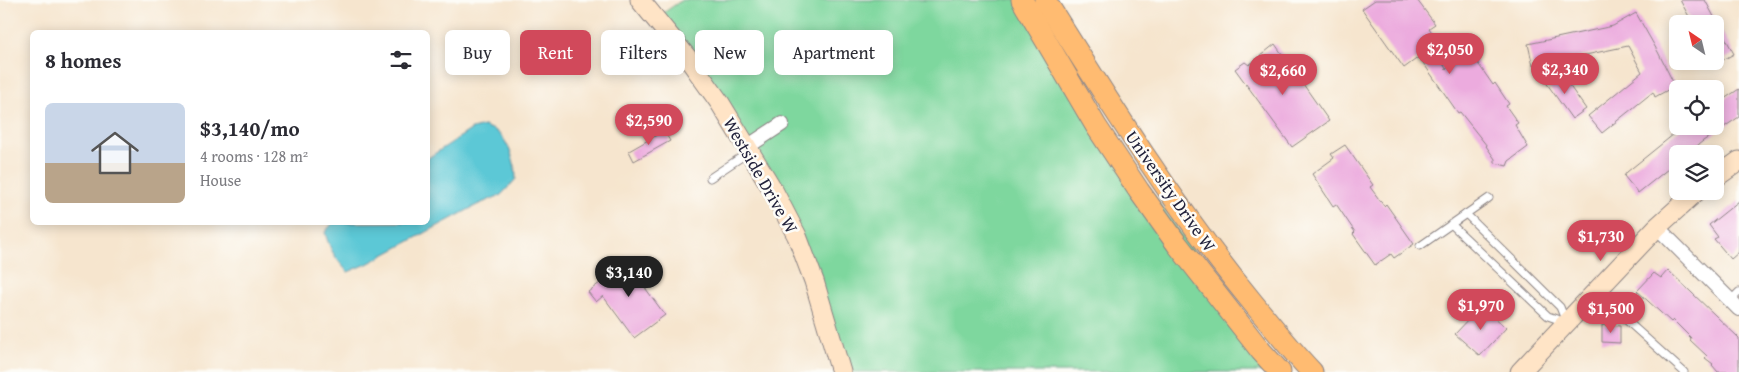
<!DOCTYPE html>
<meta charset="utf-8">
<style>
:root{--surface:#fff;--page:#f7f7f7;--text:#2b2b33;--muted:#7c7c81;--line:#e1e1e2;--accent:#d1495b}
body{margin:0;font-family:"Gentium Book Plus",serif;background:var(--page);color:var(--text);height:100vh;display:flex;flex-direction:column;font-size:19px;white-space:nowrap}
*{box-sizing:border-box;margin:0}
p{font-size:16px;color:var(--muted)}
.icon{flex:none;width:28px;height:28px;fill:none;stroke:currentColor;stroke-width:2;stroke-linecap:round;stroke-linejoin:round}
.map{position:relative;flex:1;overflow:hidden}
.sheet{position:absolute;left:30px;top:30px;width:400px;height:195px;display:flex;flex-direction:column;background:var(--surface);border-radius:8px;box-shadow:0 2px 12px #0003}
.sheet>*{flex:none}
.banner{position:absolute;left:445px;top:30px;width:475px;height:45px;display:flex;gap:10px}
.needle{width:32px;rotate:325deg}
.fabs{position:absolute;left:1669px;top:15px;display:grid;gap:10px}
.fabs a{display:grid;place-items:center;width:55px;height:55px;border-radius:8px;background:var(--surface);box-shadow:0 2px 12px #0003;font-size:25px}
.price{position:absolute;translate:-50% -42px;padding:0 11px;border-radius:18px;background:var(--accent);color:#fff;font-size:16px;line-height:32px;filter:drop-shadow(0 1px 2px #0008)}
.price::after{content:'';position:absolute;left:50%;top:30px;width:15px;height:11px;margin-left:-8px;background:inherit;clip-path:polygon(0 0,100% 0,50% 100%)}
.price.selected{background:#222;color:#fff}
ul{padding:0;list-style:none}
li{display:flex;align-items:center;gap:15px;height:125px;padding:0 15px}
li+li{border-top:1px solid var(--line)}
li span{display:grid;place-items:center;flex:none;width:140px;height:100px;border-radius:8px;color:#555}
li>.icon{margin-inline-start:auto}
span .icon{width:60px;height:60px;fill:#fffc;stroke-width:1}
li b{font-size:21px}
h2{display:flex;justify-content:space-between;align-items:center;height:60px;padding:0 15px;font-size:21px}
.tag{padding:0 18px;border-radius:8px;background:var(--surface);box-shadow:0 2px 12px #0003;font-size:18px;line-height:45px}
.tag.selected{background:var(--accent);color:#fff}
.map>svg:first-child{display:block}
.green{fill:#7ed79e;stroke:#507c6c}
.water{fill:#5cc8d6;stroke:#3f7588}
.building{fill:#ecabde}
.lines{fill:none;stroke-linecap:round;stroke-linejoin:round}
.lane-casing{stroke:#8c8484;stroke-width:9}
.street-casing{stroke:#8c8484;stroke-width:16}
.secondary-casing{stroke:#8c8484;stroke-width:21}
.primary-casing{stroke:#8c8484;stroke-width:23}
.lane{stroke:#fff;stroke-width:7}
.street{stroke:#fff;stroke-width:14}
.secondary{stroke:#ffe4c6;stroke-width:19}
.primary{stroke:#ffbb71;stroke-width:21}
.labels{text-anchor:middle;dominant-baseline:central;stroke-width:5;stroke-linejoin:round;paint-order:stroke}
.street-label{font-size:18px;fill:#22223b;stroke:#fdfcf7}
</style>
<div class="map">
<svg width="1739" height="372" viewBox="0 0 1739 372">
<rect width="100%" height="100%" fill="#fdfcf7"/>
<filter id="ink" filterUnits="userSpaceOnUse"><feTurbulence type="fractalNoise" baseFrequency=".02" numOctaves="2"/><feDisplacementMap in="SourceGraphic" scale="10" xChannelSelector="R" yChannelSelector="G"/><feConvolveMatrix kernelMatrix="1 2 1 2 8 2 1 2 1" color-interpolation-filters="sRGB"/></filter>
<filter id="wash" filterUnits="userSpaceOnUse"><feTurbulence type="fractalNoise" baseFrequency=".0096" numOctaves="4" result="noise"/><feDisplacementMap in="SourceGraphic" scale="20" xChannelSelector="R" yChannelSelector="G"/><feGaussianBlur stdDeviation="1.12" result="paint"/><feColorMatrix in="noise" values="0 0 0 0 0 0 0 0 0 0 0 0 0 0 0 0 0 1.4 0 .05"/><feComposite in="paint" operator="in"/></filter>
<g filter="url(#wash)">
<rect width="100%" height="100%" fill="#f6e5ce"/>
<path class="green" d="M682 0H1022L1059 63 1280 372H841L797 236 656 18Z"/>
<path class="water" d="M484 126C488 128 493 129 496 131 509 141 516 163 516 179L501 195 477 205 367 264 348 272C336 260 329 248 325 232L333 223 428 222V158L472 129Z"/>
<g id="blocks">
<g class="building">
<path d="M1375 0H1417L1435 24 1429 28 1439 43 1434 46 1446 69 1470 52 1493 85 1495 83 1509 104 1506 106 1518 123 1515 125 1528 147 1509 161 1507 166 1495 163V159L1486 146H1487L1460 112 1458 113 1419 57 1404 68 1362 9Z"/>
<path d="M1680 0H1705L1734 54 1715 64V24H1693Z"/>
<path d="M1636 13 1658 52 1675 86 1655 97 1653 92 1602 133 1588 116 1642 72 1628 46 1533 66 1528 44 1613 26Z"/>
<path d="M1275 44 1329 121 1292 147 1235 69 1245 62 1249 65Z"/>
<path d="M1559 71 1586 109 1572 119 1545 81Z"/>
<path d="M1739 89V117L1703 141 1687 154H1678V161L1638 193 1624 176 1627 172 1684 126H1715V105Z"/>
<path d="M664 131 670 141 634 161 629 151Z"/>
<path d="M1345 145 1373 185 1370 187 1384 206 1386 204 1414 244 1394 258 1391 254 1375 265 1353 234 1355 232 1336 204 1333 206 1312 174 1334 158 1331 154Z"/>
<path d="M1739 201V252L1731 259 1714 239 1718 237 1709 225Z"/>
<path d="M635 256 644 268 635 274 665 315 634 338 603 296 596 302 588 292Z"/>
<path d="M1668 270 1739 338V372H1718L1712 365 1713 364 1705 358 1707 356 1690 340 1691 338 1673 320 1671 322 1637 291 1654 273 1661 278Z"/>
<path d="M1484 307 1506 328 1480 356 1455 334 1472 316 1474 317Z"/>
<path d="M1602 325 1620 326V343L1602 342Z"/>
</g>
</g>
</g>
<g filter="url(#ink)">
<use href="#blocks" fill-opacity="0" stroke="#8c8484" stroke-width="1"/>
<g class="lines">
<defs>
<g id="lane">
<path d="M710 178 749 152"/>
<path d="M1466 214 1560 307 1566 322"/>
<path d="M1451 224 1548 316 1565 322"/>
<path d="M1420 246 1489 198"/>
<path d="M1596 293 1684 372"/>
<path d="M1730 301 1739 292"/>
</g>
<g id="street">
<path d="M747 147 782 124"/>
<path d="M1657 227 1739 309"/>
</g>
<g id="secondary">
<path d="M640 0 690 61 720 103 773 190 797 236 814 281 841 372"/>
<path d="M1715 178 1739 161"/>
<path d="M1520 372 1657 227 1697 191"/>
</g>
<g id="primary">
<path d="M1022 0 1096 126 1139 191 1177 244 1261 351 1280 372"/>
<path d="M1045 0C1110 104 1175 208 1253 303 1272 326 1291 350 1312 372"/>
</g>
</defs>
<use href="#lane" class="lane-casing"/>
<use href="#street" class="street-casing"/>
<use href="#secondary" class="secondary-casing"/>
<use href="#primary" class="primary-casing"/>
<use href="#lane" class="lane"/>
<use href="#street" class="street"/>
<use href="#secondary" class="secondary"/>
<use href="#primary" class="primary"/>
</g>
</g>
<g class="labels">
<g class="street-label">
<text transform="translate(761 175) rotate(60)">Westside Drive W</text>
<text transform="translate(1171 191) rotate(55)">University Drive W</text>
</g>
</g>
</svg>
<div class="fabs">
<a><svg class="needle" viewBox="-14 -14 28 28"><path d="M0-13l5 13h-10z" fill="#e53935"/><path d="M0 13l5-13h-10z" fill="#7c7c81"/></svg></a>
<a><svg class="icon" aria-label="locate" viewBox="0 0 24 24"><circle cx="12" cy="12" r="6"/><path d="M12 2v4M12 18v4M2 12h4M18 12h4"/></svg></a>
<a><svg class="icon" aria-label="layers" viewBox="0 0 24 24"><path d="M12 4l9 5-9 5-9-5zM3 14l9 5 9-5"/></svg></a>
</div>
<b class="price" style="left:1450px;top:75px">$2,050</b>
<b class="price" style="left:1565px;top:95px">$2,340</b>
<b class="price" style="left:1283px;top:96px">$2,660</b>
<b class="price" style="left:649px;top:146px">$2,590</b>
<b class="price" style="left:1601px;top:262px">$1,730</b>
<b class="price selected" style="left:629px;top:298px">$3,140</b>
<b class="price" style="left:1481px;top:331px">$1,970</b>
<b class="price" style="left:1611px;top:334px">$1,500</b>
<div class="banner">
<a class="tag">Buy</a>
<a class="tag selected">Rent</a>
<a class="tag">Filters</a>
<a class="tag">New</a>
<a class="tag">Apartment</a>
</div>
<section class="sheet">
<h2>8 homes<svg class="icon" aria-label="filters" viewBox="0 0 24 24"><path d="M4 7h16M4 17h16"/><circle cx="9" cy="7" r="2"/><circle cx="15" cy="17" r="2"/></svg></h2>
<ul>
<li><span style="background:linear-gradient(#c9d6e8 60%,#b9a48a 0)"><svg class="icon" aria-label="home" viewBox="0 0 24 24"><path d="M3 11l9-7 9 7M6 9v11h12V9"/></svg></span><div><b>$3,140/mo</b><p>4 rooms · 128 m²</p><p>House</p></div></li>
</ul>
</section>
</div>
